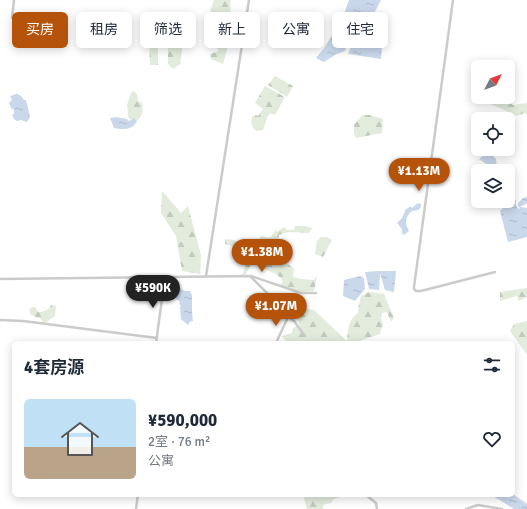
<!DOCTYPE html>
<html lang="zh">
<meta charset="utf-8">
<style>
:root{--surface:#fff;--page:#f6f6f7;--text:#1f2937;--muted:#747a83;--accent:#b45309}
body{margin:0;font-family:Signika,"Noto Sans SC",sans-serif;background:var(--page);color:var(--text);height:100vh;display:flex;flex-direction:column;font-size:15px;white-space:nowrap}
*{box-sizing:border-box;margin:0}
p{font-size:13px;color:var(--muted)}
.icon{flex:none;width:22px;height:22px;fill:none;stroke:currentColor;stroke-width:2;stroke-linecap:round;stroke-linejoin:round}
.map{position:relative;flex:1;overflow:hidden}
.panel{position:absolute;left:12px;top:341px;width:503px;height:156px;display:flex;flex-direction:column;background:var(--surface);border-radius:6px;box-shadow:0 2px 10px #0003}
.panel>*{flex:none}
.banner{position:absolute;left:12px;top:12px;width:503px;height:36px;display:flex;gap:8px}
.needle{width:26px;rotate:48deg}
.fabs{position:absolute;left:471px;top:60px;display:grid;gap:8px}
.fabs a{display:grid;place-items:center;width:44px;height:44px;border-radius:6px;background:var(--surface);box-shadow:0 2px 10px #0003;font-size:20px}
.price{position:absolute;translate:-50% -34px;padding:0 9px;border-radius:14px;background:var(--accent);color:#fff;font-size:13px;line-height:26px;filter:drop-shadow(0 1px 2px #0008)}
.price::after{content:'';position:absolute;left:50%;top:24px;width:12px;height:9px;margin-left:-6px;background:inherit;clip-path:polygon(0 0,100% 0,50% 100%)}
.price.on{background:#222;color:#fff}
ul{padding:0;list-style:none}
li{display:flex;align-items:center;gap:12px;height:100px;padding:0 12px}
li span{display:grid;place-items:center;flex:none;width:112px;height:80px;border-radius:6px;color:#555}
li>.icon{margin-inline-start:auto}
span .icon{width:48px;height:48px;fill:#fffc;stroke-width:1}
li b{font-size:17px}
h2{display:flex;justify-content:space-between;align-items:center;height:48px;padding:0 12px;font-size:17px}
.chip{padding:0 14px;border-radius:6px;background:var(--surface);box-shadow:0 2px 10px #0003;font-size:14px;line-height:36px}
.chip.on{background:var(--accent);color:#fff}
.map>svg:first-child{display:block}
.forest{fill:url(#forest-firs)}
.water{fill:url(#water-ripples)}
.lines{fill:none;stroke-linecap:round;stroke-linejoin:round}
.minor{stroke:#cbcbcb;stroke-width:2.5}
</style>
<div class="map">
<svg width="527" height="509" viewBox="0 0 527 509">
<defs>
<pattern id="forest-firs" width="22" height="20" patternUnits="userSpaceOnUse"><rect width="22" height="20" fill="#e2ebdc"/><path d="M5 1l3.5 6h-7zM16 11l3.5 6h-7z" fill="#c2cabd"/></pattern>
<pattern id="water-ripples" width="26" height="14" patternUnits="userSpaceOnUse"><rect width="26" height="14" fill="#c9d8eb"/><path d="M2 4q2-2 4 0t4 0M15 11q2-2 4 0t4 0" fill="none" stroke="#adbaca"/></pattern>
</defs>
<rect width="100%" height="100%" fill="#fff"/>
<g class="forest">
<path d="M214 0H231L230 2 232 32 223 64 211 59 210 54 219 51 215 45 216 32 208 17Z"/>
<path d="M177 27 185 29 180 64 173 69 168 64V50L166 34H173L175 30Z"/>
<path d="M149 36H158V65H150Z"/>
<path d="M275 76 293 86 287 97 268 85Z"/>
<path d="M265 86 285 97 275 115 270 113 267 118 263 130 257 131 254 129 251 123 252 117 256 115 258 116 263 109 255 103Z"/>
<path d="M134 91C137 94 138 96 138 101L142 103C143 110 143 116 137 121L129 119 127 105 131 93Z"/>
<path d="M483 97 505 99 513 105 527 103V114L524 113 517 116 482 100Z"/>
<path d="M363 115H370L383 119 382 133 356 138 354 133V124Z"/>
<path d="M162 191 181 213 188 206 201 255 200 274 182 271 176 236 161 213Z"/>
<path d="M295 226H304L312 228 309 233 288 232 279 235 278 252 281 260 287 263 294 269 293 277 301 279 314 280 317 276 314 291 299 292 280 285 283 282C279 274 275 274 267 270 262 268 258 265 253 262L245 275H242L251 252 225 244V239L234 240 240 244 251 248 258 242 261 236 270 238 276 229 277 232 284 227 287 230H294Z"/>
<path d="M321 237H327L332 240 323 257 315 254 317 241Z"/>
<path d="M527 288V297L518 301 517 296 500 301V292Z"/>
<path d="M369 292 384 294 394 318 391 322 387 312 382 313 381 319 383 324 380 334 354 343 349 342 350 343H283L286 341 282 336 292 333 293 328 297 326 301 331 294 306 314 310 347 341C348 330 348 320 358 313L359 304 361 296Z"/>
<path d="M51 305 56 306 55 316 44 324 41 319 31 315 29 310 32 307H35L38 312C44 312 49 310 51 305Z"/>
<path d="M527 321V355L510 331 514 324Z"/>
<path d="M303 495H346L334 499 331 503 325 504 323 506V509H307Z"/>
</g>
<g class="water">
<path d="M349 0H381C377 8 373 15 369 23L344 14Z"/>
<path d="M342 20 349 21 353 28 345 51 335 55 324 62 316 58 324 48Z"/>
<path d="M356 34C369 34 373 38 382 46L381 59 348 54Z"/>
<path d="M17 94 22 97 24 100H26L30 117 27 122 21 120 17 121 14 119 12 115 14 114V110L11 108 9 103 12 100 10 96Z"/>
<path d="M116 117 127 119 128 121 131 120 134 118 137 121C133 130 122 130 114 128L110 118Z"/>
<path d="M489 151 496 159 497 167 508 169V171H488V165L479 159Z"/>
<path d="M527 197V203L520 207 527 208V237L508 242 500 211 503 208 507 207 505 201H508V200H516V205L518 209 520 208 518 206V203L523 198Z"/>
<path d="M418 203 421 204C422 209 417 211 412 211 405 217 404 223 409 231L404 235 402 233V229L397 223 402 218 406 209 410 207 412 208Z"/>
<path d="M379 271H396L394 292 385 290 380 273 379 290 369 289 365 272Z"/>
<path d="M360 276 364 278 365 289 355 301 343 296 344 280Z"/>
<path d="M175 286H179C182 291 185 291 190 291 193 296 192 299 192 304 192 310 192 316 193 321L190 322 188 325 181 319 180 307 181 306 179 304 180 302C176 299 172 295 175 289L173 287Z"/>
<path d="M513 494 527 504V509H514L498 499 495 498 496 495Z"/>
</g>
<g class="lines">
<g class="minor">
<path d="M453 0 414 287V289L416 291H421L495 272"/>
<path d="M12 18 14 0"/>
<path d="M206 276 249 0"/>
<path d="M251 277 270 296 280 311 294 321 305 336"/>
<path d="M0 279 251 276 301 293H316"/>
<path d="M0 320 23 321 157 338"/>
<path d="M156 343 165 277"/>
<path d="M276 343 288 317"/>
<path d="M366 495 376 503 377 509"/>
<path d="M136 509 138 495"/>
<path d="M466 509 478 505 502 509"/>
</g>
</g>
</svg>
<div class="fabs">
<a><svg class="needle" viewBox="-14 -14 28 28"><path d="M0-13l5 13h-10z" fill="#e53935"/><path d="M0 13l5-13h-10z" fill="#747a83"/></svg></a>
<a><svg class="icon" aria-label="locate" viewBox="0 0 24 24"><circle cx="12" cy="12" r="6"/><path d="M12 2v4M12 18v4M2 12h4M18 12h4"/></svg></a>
<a><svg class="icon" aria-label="layers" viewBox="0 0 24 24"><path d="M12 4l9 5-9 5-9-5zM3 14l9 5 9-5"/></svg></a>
</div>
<b class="price" style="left:419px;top:192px">¥1.13M</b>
<b class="price" style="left:262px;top:273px">¥1.38M</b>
<b class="price on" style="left:153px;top:309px">¥590K</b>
<b class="price" style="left:276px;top:327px">¥1.07M</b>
<div class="banner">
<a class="chip on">买房</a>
<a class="chip">租房</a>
<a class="chip">筛选</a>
<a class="chip">新上</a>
<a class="chip">公寓</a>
<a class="chip">住宅</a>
</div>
<section class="panel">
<h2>4套房源<svg class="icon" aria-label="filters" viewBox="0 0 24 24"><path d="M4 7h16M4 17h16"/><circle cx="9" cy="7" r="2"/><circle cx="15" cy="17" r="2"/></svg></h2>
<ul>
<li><span style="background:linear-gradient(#bfe0f5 60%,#b9a48a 0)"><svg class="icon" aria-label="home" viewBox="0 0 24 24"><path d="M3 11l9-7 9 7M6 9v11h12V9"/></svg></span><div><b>¥590,000</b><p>2室 · 76 m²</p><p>公寓</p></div><svg class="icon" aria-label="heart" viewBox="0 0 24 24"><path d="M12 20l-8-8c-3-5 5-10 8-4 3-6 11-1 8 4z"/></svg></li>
</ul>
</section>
</div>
